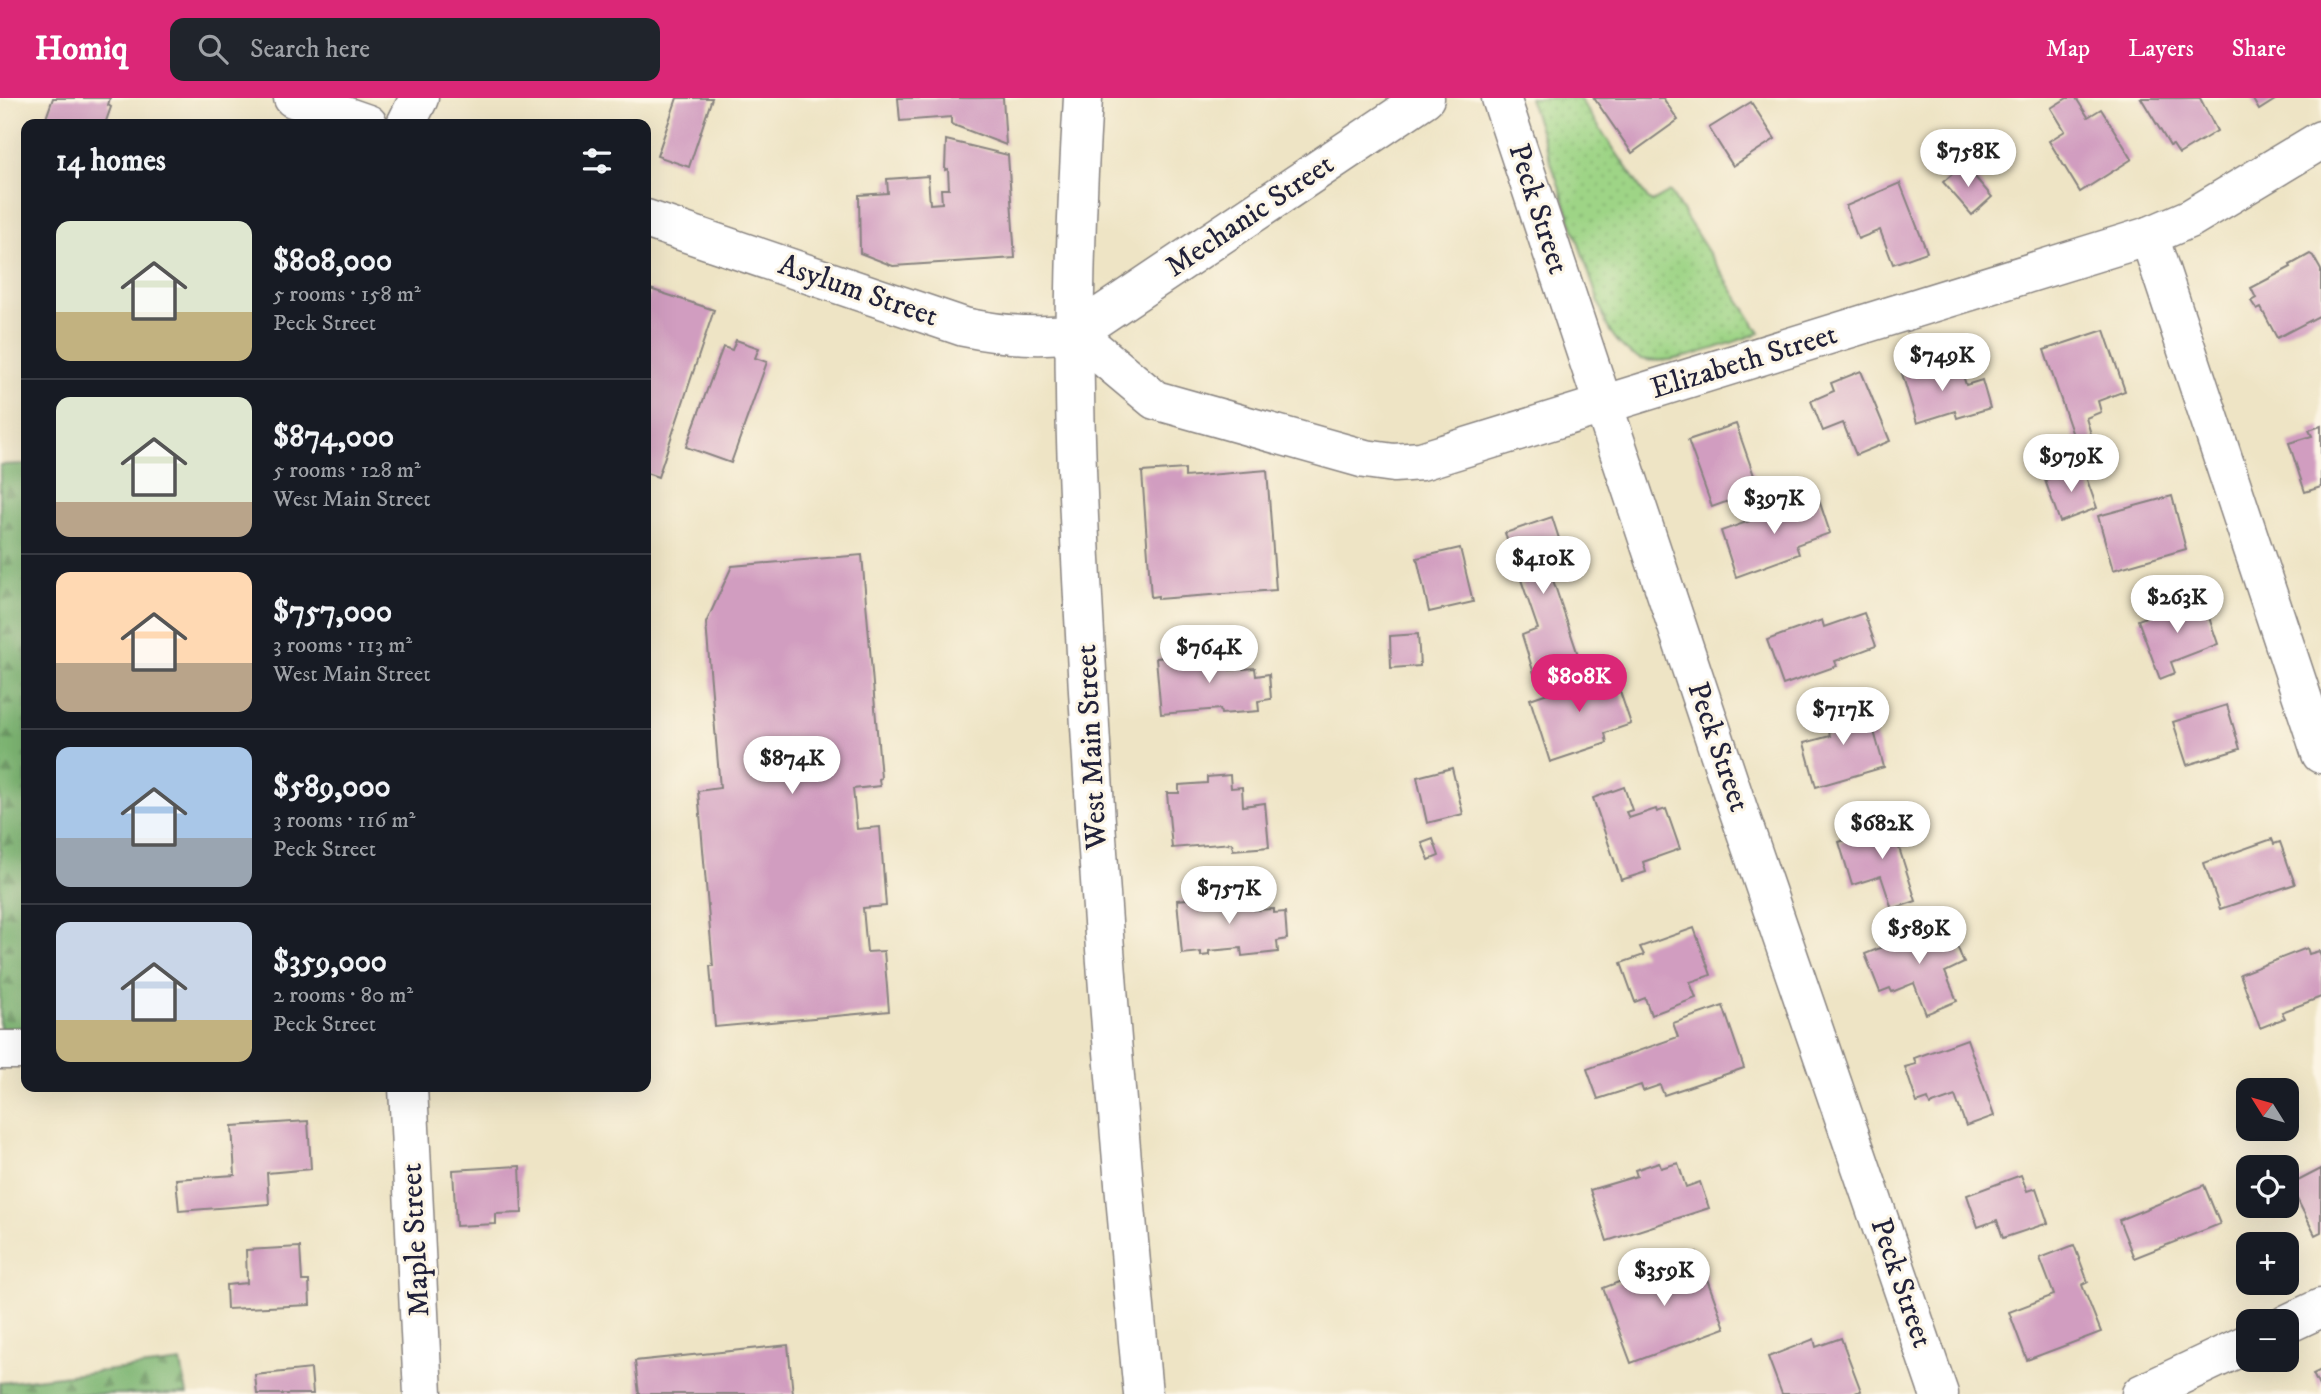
<!DOCTYPE html>
<meta charset="utf-8">
<style>
:root{--surface:#171b24;--page:#20242c;--text:#f1f3f6;--muted:#9ea1a6;--line:#363941;--accent:#db2777}
body{margin:0;font-family:"IM FELL DW Pica",serif;background:var(--page);color:var(--text);height:100vh;display:flex;flex-direction:column;font-size:26px;white-space:nowrap}
*{box-sizing:border-box;margin:0}
p{font-size:23px;color:var(--muted)}
.icon{flex:none;width:38px;height:38px;fill:none;stroke:currentColor;stroke-width:2;stroke-linecap:round;stroke-linejoin:round}
.map{position:relative;flex:1;overflow:hidden}
.side{position:absolute;left:21px;top:21px;width:630px;height:973px;display:flex;flex-direction:column;background:var(--surface);border-radius:14px;box-shadow:0 7px 28px #0002}
.side>*{flex:none}
.needle{width:46px;rotate:307deg}
.fabs{position:absolute;left:2236px;top:980px;display:grid;gap:14px}
.fabs a{display:grid;place-items:center;width:63px;height:63px;border-radius:14px;background:var(--surface);box-shadow:0 7px 28px #0002;font-size:35px}
.price{position:absolute;translate:-50% -60px;padding:0 16px;border-radius:24px;background:#fff;color:#222;font-size:23px;line-height:46px;filter:drop-shadow(0 2px 4px #0008)}
.price::after{content:'';position:absolute;left:50%;top:42px;width:21px;height:16px;margin-left:-10px;background:inherit;clip-path:polygon(0 0,100% 0,50% 100%)}
.price.selected{background:var(--accent);color:#fff}
ul{padding:0;list-style:none}
li{display:flex;align-items:center;gap:21px;height:175px;padding:0 35px}
li+li{border-top:2px solid var(--line)}
li span{display:grid;place-items:center;flex:none;width:196px;height:140px;border-radius:14px;color:#555}
li>.icon{margin-inline-start:auto}
span .icon{width:84px;height:84px;fill:#fffc;stroke-width:1}
li b{font-size:30px}
h2{display:flex;justify-content:space-between;align-items:center;height:84px;padding:0 35px;font-size:30px}
header{display:flex;align-items:center;gap:42px;box-sizing:border-box;height:98px;padding:0 35px;background:var(--accent);color:#fff}
header strong{font-size:33px}
nav{display:flex;gap:38px;margin-inline-start:auto;font-size:24px}
.search{width:490px;height:63px;background:var(--page);display:flex;align-items:center;gap:18px;box-sizing:border-box;padding:0 24px;border-radius:14px;color:var(--muted);font-size:26px}
.map>svg:first-child{display:block}
.grass{fill:url(#grass-dots);stroke:#607b60;stroke-width:2}
.forest{fill:url(#forest-firs);stroke:#506c57;stroke-width:2}
.building{fill:#d19dc0}
.lines{fill:none;stroke-linecap:round;stroke-linejoin:round}
.street-casing{stroke:#888380;stroke-width:41}
.secondary-casing{stroke:#888380;stroke-width:41}
.primary-casing{stroke:#888380;stroke-width:41}
.street{stroke:#fff;stroke-width:38}
.secondary{stroke:#fff;stroke-width:38}
.primary{stroke:#fff;stroke-width:38}
.labels{text-anchor:middle;dominant-baseline:central;stroke-width:6;stroke-linejoin:round;paint-order:stroke}
.street-label{font-size:30px;fill:#22223b;stroke:#fcf5e5}
</style>
<header>
<strong>Homiq</strong>
<div class="search"><svg class="icon" aria-label="search" viewBox="0 0 24 24"><circle cx="10" cy="10" r="6"/><path d="M15 15l6 6"/></svg>Search here</div>
<nav><a>Map</a><a>Layers</a><a>Share</a></nav>
</header>
<div class="map">
<svg width="2321" height="1296" viewBox="0 0 2321 1296">
<defs>
<pattern id="grass-dots" width="8" height="8" patternUnits="userSpaceOnUse" patternTransform="scale(1.75)"><rect width="8" height="8" fill="#9ed486"/><path d="M2 2h.1M6 6h.1" fill="none" stroke="#88b675" stroke-width="1.8" stroke-linecap="round"/></pattern>
<pattern id="forest-firs" width="22" height="20" patternUnits="userSpaceOnUse" patternTransform="scale(1.75)"><rect width="22" height="20" fill="#7eb673"/><path d="M5 1l3.5 6h-7zM16 11l3.5 6h-7z" fill="#679460"/></pattern>
</defs>
<rect width="100%" height="100%" fill="#fcf5e5"/>
<filter id="ink" filterUnits="userSpaceOnUse"><feTurbulence type="fractalNoise" baseFrequency=".0143" numOctaves="2"/><feDisplacementMap in="SourceGraphic" scale="14" xChannelSelector="R" yChannelSelector="G"/><feConvolveMatrix kernelMatrix="1 2 1 2 8 2 1 2 1" color-interpolation-filters="sRGB"/></filter>
<filter id="wash" filterUnits="userSpaceOnUse"><feTurbulence type="fractalNoise" baseFrequency=".00686" numOctaves="4" result="noise"/><feDisplacementMap in="SourceGraphic" scale="28" xChannelSelector="R" yChannelSelector="G"/><feGaussianBlur stdDeviation="1.57" result="paint"/><feColorMatrix in="noise" values="0 0 0 0 0 0 0 0 0 0 0 0 0 0 0 0 0 1.4 0 .05"/><feComposite in="paint" operator="in"/></filter>
<g filter="url(#wash)">
<rect width="100%" height="100%" fill="#eee4c5"/>
<path class="grass" d="M1529 0H1579L1648 101 1652 104 1670 94 1760 235C1732 244 1670 270 1642 261 1626 256 1615 242 1607 228Z"/>
<g class="forest">
<path d="M26 366V929L0 931V367Z"/>
<path d="M181 1264 187 1296H0V1285Z"/>
</g>
<g id="blocks">
<g class="building">
<path d="M53 0H110L108 7 111 9 105 26H44Z"/>
<path d="M677 0H712L689 69 657 58Z"/>
<path d="M898 0H1003L1006 47 951 26V19L900 23Z"/>
<path d="M1594 0H1663L1678 22 1632 55Z"/>
<path d="M2067 0H2076L2088 19 2101 11 2132 61 2080 94 2049 43 2065 33 2051 10Z"/>
<path d="M2141 0H2200L2217 33 2179 56 2173 47 2170 48Z"/>
<path d="M2252 0H2278L2259 12Z"/>
<path d="M1751 4 1775 41 1733 68 1709 30Z"/>
<path d="M946 42 1008 57 1015 160 893 168 860 155 859 97 888 95 887 81 928 78 930 106 942 105 941 91H949L948 71 945 72Z"/>
<path d="M1964 66 1992 99 1972 117 1943 84Z"/>
<path d="M1900 85 1927 154 1893 166 1880 132 1858 141 1846 108Z"/>
<path d="M2310 156 2313 158 2321 172V217L2277 240 2261 210 2257 212 2251 203 2256 200 2251 190 2291 169 2290 167Z"/>
<path d="M650 191 714 212 658 379 646 375V205Z"/>
<path d="M2104 232 2125 293 2098 303 2101 314 2086 320 2095 349 2079 355 2044 252Z"/>
<path d="M736 242 759 250 755 260 767 264 731 365 686 349 723 249 732 252Z"/>
<path d="M1925 262 1930 278 1960 268 1966 287 1982 282 1990 310 1957 320 1955 313 1917 325 1900 269Z"/>
<path d="M1861 273 1890 343 1856 357 1843 325 1823 333 1811 303 1834 293 1831 285Z"/>
<path d="M1736 326 1759 392 1712 409 1688 342Z"/>
<path d="M2321 328V389L2305 394 2289 345 2312 338 2309 332Z"/>
<path d="M2082 368 2097 410 2060 424 2045 382Z"/>
<path d="M1185 371V379L1267 372 1276 492 1158 501V498L1151 499 1142 374Z"/>
<path d="M2172 398 2186 451 2113 472 2098 418Z"/>
<path d="M1818 399 1830 435 1796 447 1799 456 1736 479 1721 433Z"/>
<path d="M1552 419 1564 456 1556 459 1561 473 1551 476 1580 563 1535 579 1522 537 1538 531 1505 435Z"/>
<path d="M1460 450 1473 504 1429 514 1417 460Z"/>
<path d="M862 457 881 680 879 681 880 688 853 691 857 731 880 729 886 808 863 810 867 854 884 853 889 913 715 929 710 868H713L698 693 720 690 706 525 732 468Z"/>
<path d="M2191 502 2194 509 2204 505 2218 546 2171 564 2175 575 2160 581 2138 522Z"/>
<path d="M1864 515 1876 548 1835 563 1837 568 1783 587 1767 542 1822 522 1824 529Z"/>
<path d="M1418 536 1420 568 1391 570 1390 538Z"/>
<path d="M1228 554 1230 572 1255 570 1256 578 1269 576 1271 601 1258 603 1259 613 1221 616 1220 611 1161 616 1156 560Z"/>
<path d="M1613 573 1631 626 1605 635 1607 645 1550 664 1530 601 1554 593 1551 586 1581 576 1583 583Z"/>
<path d="M1851 601 1859 630 1872 626 1884 669 1816 689 1804 645 1830 638 1822 609Z"/>
<path d="M2227 607 2240 651 2187 667 2173 624Z"/>
<path d="M1452 670 1463 716 1427 725 1417 679Z"/>
<path d="M1230 677 1231 690 1242 689 1243 708 1265 705 1269 749 1233 752 1232 745 1172 750 1167 695H1179V687L1207 685V679Z"/>
<path d="M1624 689 1632 712 1626 714 1629 720 1656 711 1657 714 1666 711 1680 751 1643 764 1646 774 1621 782 1593 700Z"/>
<path d="M1908 722 1916 745 1899 750 1916 803 1892 811 1881 778 1852 787 1839 744Z"/>
<path d="M1433 741 1439 758 1429 762 1422 745Z"/>
<path d="M2272 741 2274 746 2280 744 2295 786 2220 811 2204 765Z"/>
<path d="M1252 795 1254 812 1274 811V815L1285 814 1287 841 1277 843 1278 854 1242 858 1241 850 1209 853V857L1201 858V854L1182 856 1177 802Z"/>
<path d="M1947 823 1964 865 1945 874 1957 903 1926 916 1914 885 1892 894 1890 890 1880 894 1865 856Z"/>
<path d="M1694 830 1711 877 1690 884 1696 900 1651 917 1645 900 1635 904 1621 865 1644 857 1640 849Z"/>
<path d="M2307 850 2309 856 2319 853 2321 859V899L2282 914 2285 920 2260 930 2240 876Z"/>
<path d="M1723 908 1744 970 1664 997 1660 987 1643 993 1641 987 1598 1001 1587 971 1678 939 1673 925Z"/>
<path d="M1967 941 1994 1018 1966 1028 1955 998 1930 1007 1928 1001 1917 1005 1905 969 1916 966 1914 960Z"/>
<path d="M308 1023 311 1071 267 1075 269 1106 179 1113 176 1081 235 1077 232 1028Z"/>
<path d="M1659 1064 1661 1070 1678 1065 1686 1089 1700 1084 1709 1110 1607 1143 1590 1092 1637 1078 1635 1072Z"/>
<path d="M520 1068 522 1115 496 1116V1126L456 1128 453 1072Z"/>
<path d="M2321 1071V1134L2315 1137 2290 1087Z"/>
<path d="M2021 1077 2027 1093 2036 1090 2048 1125 2003 1140 1997 1122 1978 1129 1967 1097Z"/>
<path d="M2204 1087 2220 1126 2134 1160 2119 1122Z"/>
<path d="M2074 1147 2088 1184 2082 1187 2101 1234 2027 1262 2009 1214 2054 1197 2040 1160Z"/>
<path d="M300 1149 302 1183H309L310 1207 227 1211 226 1187 247 1185 246 1152Z"/>
<path d="M1697 1154 1725 1230 1631 1265 1603 1190Z"/>
<path d="M1841 1240 1861 1293 1852 1296H1782L1768 1259 1814 1241 1816 1249Z"/>
<path d="M788 1247 793 1296H639L635 1263Z"/>
<path d="M311 1271 313 1296H257L255 1277Z"/>
<path d="M2321 1272V1292L2313 1276Z"/>
</g>
</g>
</g>
<g filter="url(#ink)">
<use href="#blocks" fill-opacity="0" stroke="#888380" stroke-width="2"/>
<g class="lines">
<defs>
<g id="street">
<path d="M1425 0 1075 235 1155 302 1365 361 1394 365 1421 363 2149 138 2191 120 2321 42"/>
<path d="M1501 0 1738 711 1939 1296"/>
<path d="M406 26 419 0"/>
<path d="M2149 138 2321 656"/>
<path d="M0 952H26"/>
<path d="M408 989 423 1296"/>
<path d="M2287 1226 2321 1210"/>
<path d="M2141 1296 2249 1245"/>
</g>
<g id="secondary">
<path d="M293 0 368 26"/>
<path d="M646 121 964 229C1002 237 1036 240 1075 235"/>
</g>
<path id="primary" d="M1083 0C1077 98 1073 196 1075 293 1076 394 1083 493 1088 593 1101 828 1121 1062 1143 1296"/>
</defs>
<use href="#street" class="street-casing"/>
<use href="#secondary" class="secondary-casing"/>
<use href="#primary" class="primary-casing"/>
<use href="#street" class="street"/>
<use href="#secondary" class="secondary"/>
<use href="#primary" class="primary"/>
</g>
</g>
<g class="labels">
<g class="street-label">
<text transform="translate(1538 111) rotate(72)">Peck Street</text>
<text transform="translate(1250 118) rotate(-34)">Mechanic Street</text>
<text transform="translate(858 193) rotate(19)">Asylum Street</text>
<text transform="translate(1744 264) rotate(-17)">Elizabeth Street</text>
<text transform="translate(1092 649) rotate(-93)">West Main Street</text>
<text transform="translate(1718 649) rotate(71)">Peck Street</text>
<text transform="translate(416 1142) rotate(-93)">Maple Street</text>
<text transform="translate(1901 1185) rotate(71)">Peck Street</text>
</g>
</g>
</svg>
<div class="fabs">
<a><svg class="needle" viewBox="-14 -14 28 28"><path d="M0-13l5 13h-10z" fill="#e53935"/><path d="M0 13l5-13h-10z" fill="#9ea1a6"/></svg></a>
<a><svg class="icon" aria-label="locate" viewBox="0 0 24 24"><circle cx="12" cy="12" r="6"/><path d="M12 2v4M12 18v4M2 12h4M18 12h4"/></svg></a>
<a>+</a>
<a>−</a>
</div>
<b class="price" style="left:1968px;top:91px">$758K</b>
<b class="price" style="left:1942px;top:295px">$749K</b>
<b class="price" style="left:2071px;top:396px">$979K</b>
<b class="price" style="left:1774px;top:438px">$397K</b>
<b class="price" style="left:1543px;top:498px">$410K</b>
<b class="price" style="left:2177px;top:537px">$263K</b>
<b class="price" style="left:1209px;top:587px">$764K</b>
<b class="price selected" style="left:1579px;top:616px">$808K</b>
<b class="price" style="left:1843px;top:649px">$717K</b>
<b class="price" style="left:792px;top:698px">$874K</b>
<b class="price" style="left:1882px;top:763px">$682K</b>
<b class="price" style="left:1229px;top:828px">$757K</b>
<b class="price" style="left:1919px;top:868px">$589K</b>
<b class="price" style="left:1664px;top:1210px">$359K</b>
<section class="side">
<h2>14 homes<svg class="icon" aria-label="filters" viewBox="0 0 24 24"><path d="M4 7h16M4 17h16"/><circle cx="9" cy="7" r="2"/><circle cx="15" cy="17" r="2"/></svg></h2>
<ul>
<li><span style="background:linear-gradient(#dfe7d0 65%,#c2b280 0)"><svg class="icon" aria-label="home" viewBox="0 0 24 24"><path d="M3 11l9-7 9 7M6 9v11h12V9"/></svg></span><div><b>$808,000</b><p>5 rooms · 158 m²</p><p>Peck Street</p></div></li>
<li><span style="background:linear-gradient(#dfe7d0 75%,#b9a48a 0)"><svg class="icon" aria-label="home" viewBox="0 0 24 24"><path d="M3 11l9-7 9 7M6 9v11h12V9"/></svg></span><div><b>$874,000</b><p>5 rooms · 128 m²</p><p>West Main Street</p></div></li>
<li><span style="background:linear-gradient(#ffd9b3 65%,#b9a48a 0)"><svg class="icon" aria-label="home" viewBox="0 0 24 24"><path d="M3 11l9-7 9 7M6 9v11h12V9"/></svg></span><div><b>$757,000</b><p>3 rooms · 113 m²</p><p>West Main Street</p></div></li>
<li><span style="background:linear-gradient(#a9c7e8 65%,#9aa5b1 0)"><svg class="icon" aria-label="home" viewBox="0 0 24 24"><path d="M3 11l9-7 9 7M6 9v11h12V9"/></svg></span><div><b>$589,000</b><p>3 rooms · 116 m²</p><p>Peck Street</p></div></li>
<li><span style="background:linear-gradient(#c9d6e8 70%,#c2b280 0)"><svg class="icon" aria-label="home" viewBox="0 0 24 24"><path d="M3 11l9-7 9 7M6 9v11h12V9"/></svg></span><div><b>$359,000</b><p>2 rooms · 80 m²</p><p>Peck Street</p></div></li>
</ul>
</section>
</div>
